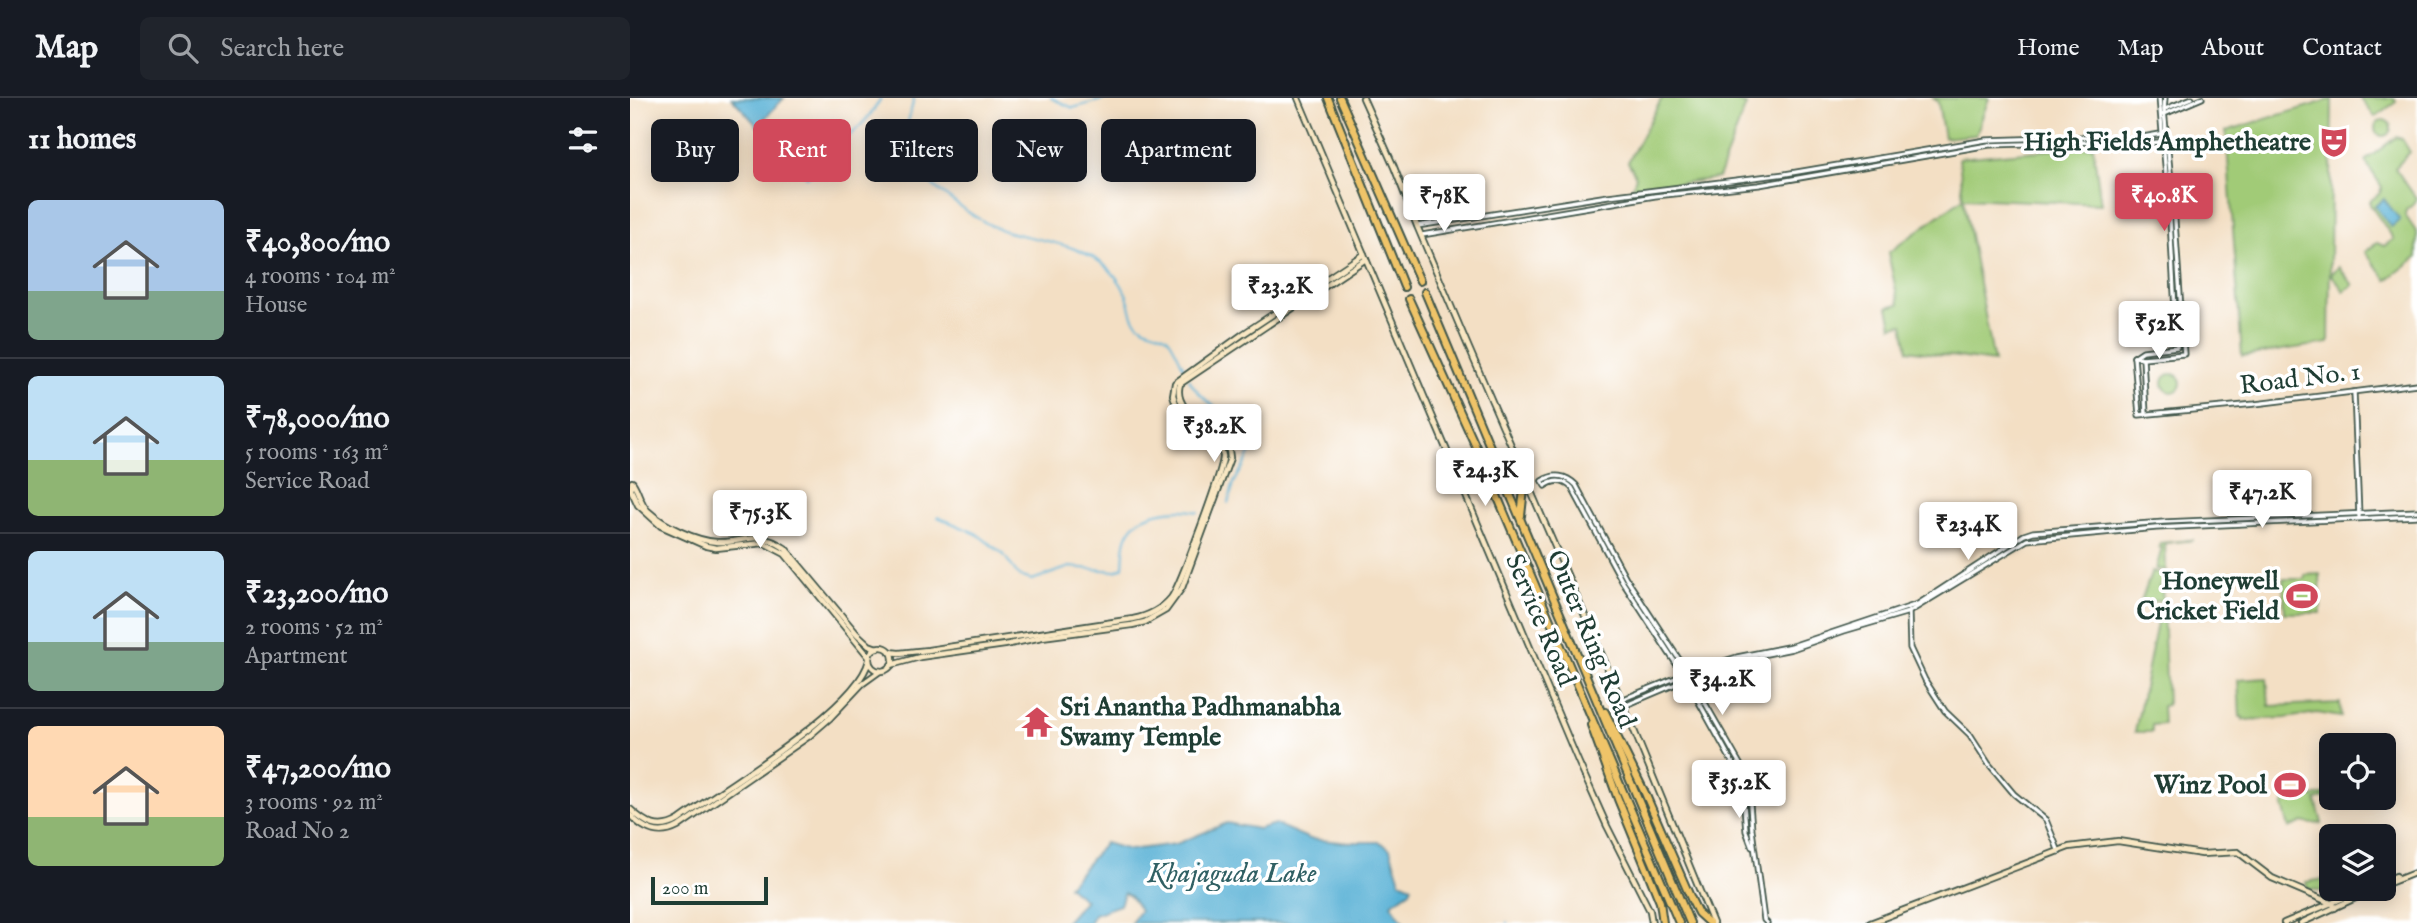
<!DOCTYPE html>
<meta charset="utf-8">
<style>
:root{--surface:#171b24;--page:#20242c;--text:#f1f3f6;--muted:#9ea1a6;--line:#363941;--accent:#d1495b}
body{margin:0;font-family:"IM FELL English",serif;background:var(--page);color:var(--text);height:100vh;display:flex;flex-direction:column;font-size:26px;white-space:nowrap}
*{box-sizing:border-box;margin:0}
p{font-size:23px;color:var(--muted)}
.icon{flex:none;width:38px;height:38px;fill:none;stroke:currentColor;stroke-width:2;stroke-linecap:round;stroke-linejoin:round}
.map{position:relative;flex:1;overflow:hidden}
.sheet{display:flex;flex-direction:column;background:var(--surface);width:630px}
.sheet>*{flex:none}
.banner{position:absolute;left:21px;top:21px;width:665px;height:63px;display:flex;gap:14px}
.fabs{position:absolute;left:1689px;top:635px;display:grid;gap:14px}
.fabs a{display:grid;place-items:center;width:77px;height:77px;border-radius:10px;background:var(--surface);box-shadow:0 4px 18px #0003;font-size:35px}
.scale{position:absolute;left:21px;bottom:18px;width:117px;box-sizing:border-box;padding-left:7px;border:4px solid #1f3d34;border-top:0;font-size:19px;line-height:24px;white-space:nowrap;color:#1f3d34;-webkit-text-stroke:5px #fff;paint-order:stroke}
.price{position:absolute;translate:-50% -60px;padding:0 16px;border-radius:7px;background:#fff;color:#222;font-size:23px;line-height:46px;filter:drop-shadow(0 2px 4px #0008)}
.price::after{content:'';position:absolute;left:50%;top:42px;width:21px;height:16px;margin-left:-10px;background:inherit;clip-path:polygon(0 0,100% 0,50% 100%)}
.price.active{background:var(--accent);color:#fff}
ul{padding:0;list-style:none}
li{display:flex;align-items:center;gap:21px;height:175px;padding:0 28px}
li+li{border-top:2px solid var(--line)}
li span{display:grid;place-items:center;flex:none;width:196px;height:140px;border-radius:10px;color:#555}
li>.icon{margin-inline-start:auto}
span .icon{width:84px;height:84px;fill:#fffc;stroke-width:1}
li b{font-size:30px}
h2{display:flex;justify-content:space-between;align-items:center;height:84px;padding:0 28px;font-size:30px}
.tag{padding:0 24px;border-radius:10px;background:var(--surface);box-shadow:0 4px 18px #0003;font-size:24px;line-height:63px}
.tag.active{background:var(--accent);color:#fff}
header{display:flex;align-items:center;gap:42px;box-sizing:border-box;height:98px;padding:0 35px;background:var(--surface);border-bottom:2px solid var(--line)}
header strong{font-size:33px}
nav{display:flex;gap:38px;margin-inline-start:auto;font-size:24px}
.search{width:490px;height:63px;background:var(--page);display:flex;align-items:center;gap:18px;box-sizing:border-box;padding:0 24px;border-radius:10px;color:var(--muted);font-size:26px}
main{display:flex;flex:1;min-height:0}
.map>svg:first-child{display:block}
.green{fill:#a1cb77;stroke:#608456;stroke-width:2}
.water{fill:#58b1d5;stroke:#3c7784;stroke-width:2}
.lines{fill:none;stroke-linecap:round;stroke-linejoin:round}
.stream{stroke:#58b1d5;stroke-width:2}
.tertiary-casing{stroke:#3f554a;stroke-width:7}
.secondary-casing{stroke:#3f554a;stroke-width:8}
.motorway-casing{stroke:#3f554a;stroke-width:10}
.tertiary{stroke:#fff;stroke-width:3.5}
.secondary{stroke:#f9e7c3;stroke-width:4.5}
.motorway{stroke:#efc469;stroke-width:6}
.labels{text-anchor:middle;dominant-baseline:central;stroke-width:7;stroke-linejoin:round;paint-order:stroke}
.poi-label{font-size:26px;font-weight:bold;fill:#1f3d34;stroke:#fff;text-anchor:end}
.street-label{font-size:26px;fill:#1f3d34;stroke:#fff}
.water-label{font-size:28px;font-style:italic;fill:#306064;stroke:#fff}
</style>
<header>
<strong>Map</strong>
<div class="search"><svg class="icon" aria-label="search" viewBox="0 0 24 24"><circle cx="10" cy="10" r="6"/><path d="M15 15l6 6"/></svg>Search here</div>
<nav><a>Home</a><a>Map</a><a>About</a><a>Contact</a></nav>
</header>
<main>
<section class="sheet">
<h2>11 homes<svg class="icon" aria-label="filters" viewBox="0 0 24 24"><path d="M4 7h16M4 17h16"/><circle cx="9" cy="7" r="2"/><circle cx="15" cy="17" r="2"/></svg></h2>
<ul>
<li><span style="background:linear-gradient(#a9c7e8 65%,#7fa58c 0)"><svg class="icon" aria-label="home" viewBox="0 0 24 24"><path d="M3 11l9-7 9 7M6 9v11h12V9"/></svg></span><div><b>₹40,800/mo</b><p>4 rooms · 104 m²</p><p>House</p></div></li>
<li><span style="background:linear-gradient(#bfe0f5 60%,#8fb573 0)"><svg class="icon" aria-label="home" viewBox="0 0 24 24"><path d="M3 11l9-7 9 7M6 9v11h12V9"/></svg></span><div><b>₹78,000/mo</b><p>5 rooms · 163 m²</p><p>Service Road</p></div></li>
<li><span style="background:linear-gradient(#bfe0f5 65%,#7fa58c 0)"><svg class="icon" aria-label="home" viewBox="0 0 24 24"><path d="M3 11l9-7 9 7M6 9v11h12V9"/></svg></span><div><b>₹23,200/mo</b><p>2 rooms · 52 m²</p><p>Apartment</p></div></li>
<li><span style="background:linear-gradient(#ffd9b3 65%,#8fb573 0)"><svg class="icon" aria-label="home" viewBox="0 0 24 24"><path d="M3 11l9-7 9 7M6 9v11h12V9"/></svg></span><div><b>₹47,200/mo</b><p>3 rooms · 92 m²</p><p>Road No 2</p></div></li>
</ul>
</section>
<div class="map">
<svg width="1787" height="825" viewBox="0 0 1787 825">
<rect width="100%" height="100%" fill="#fff"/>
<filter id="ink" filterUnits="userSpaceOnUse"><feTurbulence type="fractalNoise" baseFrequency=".0143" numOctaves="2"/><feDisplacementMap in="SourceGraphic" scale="14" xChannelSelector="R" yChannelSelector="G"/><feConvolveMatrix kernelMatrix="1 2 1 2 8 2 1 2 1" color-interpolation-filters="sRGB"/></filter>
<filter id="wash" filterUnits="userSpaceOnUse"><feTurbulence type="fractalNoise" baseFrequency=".00686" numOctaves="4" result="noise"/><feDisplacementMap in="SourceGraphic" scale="28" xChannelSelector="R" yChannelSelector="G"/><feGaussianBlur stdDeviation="1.57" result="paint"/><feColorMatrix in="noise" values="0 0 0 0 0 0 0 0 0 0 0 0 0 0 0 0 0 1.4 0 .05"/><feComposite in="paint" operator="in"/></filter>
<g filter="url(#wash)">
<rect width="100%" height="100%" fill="#f3dfc4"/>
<g class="green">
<path d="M1032 0H1097L1116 7 1088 80 1002 92 1006 78 998 64Z"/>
<path d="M1303 0H1359L1346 37 1314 40 1308 4Z"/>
<path d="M1730 0H1764L1766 4 1745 19Z"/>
<path d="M1702 1 1699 245 1612 258 1596 33Z"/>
<circle cx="1753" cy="30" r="8"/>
<path d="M1766 39 1772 41 1780 54 1765 70 1786 100 1785 105 1776 112 1775 117 1787 135V159L1757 182 1735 154 1747 145 1754 148 1764 141 1740 107V103L1749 96 1752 89 1735 63Z"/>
<path d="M1463 48 1471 106 1333 100 1364 264 1278 252 1273 226 1262 228 1258 209 1269 206 1258 155 1333 100 1329 60Z"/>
<path d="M1709 169 1723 187 1714 193 1701 176Z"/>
<circle cx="1542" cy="285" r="9"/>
<path d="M1564 442 1535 445 1536 472 1526 471 1532 450 1529 449 1530 445Z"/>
<path d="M1522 473 1531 476 1535 482 1529 488 1532 491 1533 503 1511 504Z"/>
<path d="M1690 476 1691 515H1655L1653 481H1675V477Z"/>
<path d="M1530 510H1533L1537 607 1532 608 1533 626 1522 627V634H1505Z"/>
<path d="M1637 580 1639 608 1710 605 1711 619 1687 615 1656 620 1613 622V619H1610L1608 582Z"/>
<path d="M1679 687 1682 699 1701 695V698L1686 702 1692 725 1680 726 1673 724 1659 730 1653 708 1657 700 1676 698 1675 688Z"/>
<path d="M1701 780V791H1715L1700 795 1677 790 1676 784Z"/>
</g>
<g class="water">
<path d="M102 0H154L135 20 168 64 164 68Z"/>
<path d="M1754 101 1770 122 1761 129 1745 108Z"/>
<path d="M597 725 628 731 645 726 680 741 711 744H750L760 751 770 783 782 788 780 793 761 806 774 825H501L510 812 500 798 494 795 490 807 464 816 459 825H435L455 802 438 788 475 745 499 752 546 746Z"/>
</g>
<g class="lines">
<g class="stream">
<path d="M284 0C278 28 266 49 287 73 308 93 348 125 375 133 410 143 450 145 479 171 490 182 496 192 500 207 501 212 502 218 505 222 514 234 528 232 537 239 542 242 553 269 557 276"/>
<path d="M421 0 443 10 479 0"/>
<path d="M166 66 177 79C188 72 192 62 201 54 220 37 239 23 251 0"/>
<path d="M559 281C574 310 614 320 623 351L604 385 598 405"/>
<path d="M308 419 347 436 373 456 389 478 402 482 440 469 485 473 493 469C494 458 493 445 498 436 508 413 546 409 568 414"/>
<path d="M877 824V825"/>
</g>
</g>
</g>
<g filter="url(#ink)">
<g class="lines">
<defs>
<g id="tertiary">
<path d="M1535 11 1562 0"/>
<path d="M1532 17 1572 0"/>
<path d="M787 128 978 98 1155 76 1356 42 1452 39 1501 41 1536 35"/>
<path d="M792 137 1025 98 1129 87 1359 47 1464 44 1499 47 1538 43"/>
<path d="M1504 259 1509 317 1625 306 1787 286"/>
<path d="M1504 259 1513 260 1554 256 1545 123 1534 12 1535 0"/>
<path d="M1504 259 1513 253 1547 249 1540 122 1529 0"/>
<path d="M1513 260 1516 316"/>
<path d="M1724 294 1729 418"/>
<path d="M912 383C924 375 936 377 946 387L996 480 1058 575 1118 680 1122 732 1134 822 1137 825"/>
<path d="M912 383 915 388C925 381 934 382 942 390L992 483 1056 581 1112 682 1116 733 1122 749"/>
<path d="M1279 515 1280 550 1295 582 1315 613 1340 637 1358 665 1384 696 1416 722 1429 754"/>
<path d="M991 602 1065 572 1107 559 1162 548 1288 506 1394 437 1403 434 1534 424 1787 413"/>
<path d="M994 608 1067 577 1107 562 1162 551 1214 533 1279 514 1397 442 1526 430 1787 418"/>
</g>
<g id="secondary">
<path d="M668 0 948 663 977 728 1020 813 1022 825"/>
<path d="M733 0 764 69 787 128 838 248 994 608 1083 825"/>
<path d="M2 384 1 392 8 407 31 428 76 448 86 450 134 445 155 456 239 559"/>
<path d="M3 385C9 394 10 405 18 413 34 428 66 443 87 444 117 445 126 431 155 450L227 536 239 547 247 550"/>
<circle cx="251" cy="561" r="12"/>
<path d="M260 554 269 555 298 552 503 521C518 518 531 512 541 500 549 490 594 370 593 358 591 341 557 319 546 306L543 297 545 285 613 236 734 156"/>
<path d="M261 567 290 559 375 547 412 539 502 527 515 524 536 512 552 490 600 360C600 360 599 350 598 349 588 328 541 316 550 286L736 161"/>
<path d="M0 711C16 726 29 734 49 722 92 690 228 611 239 562"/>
<path d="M0 717C14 732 29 739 48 729L178 639 200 620 232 586 250 573"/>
<path d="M1754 783 1766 778"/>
<path d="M1754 787 1787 774"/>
<path d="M1240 825 1439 749 1488 743 1572 756 1608 754 1642 780 1703 806 1705 810"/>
<path d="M1654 825 1735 791"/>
<path d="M1671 825 1745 791"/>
</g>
<g id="motorway">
<path d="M698 0 774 189"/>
<path d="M710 0 790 183"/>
<path d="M795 194 1060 825"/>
<path d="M779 201 851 360 1049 825"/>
<path d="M820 358 862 389"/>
<path d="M891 418 895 382"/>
<path d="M975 614 1015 695 1062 803 1068 815 1079 825"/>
<path d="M961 627 988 701 1030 804 1033 825"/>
</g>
</defs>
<use href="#tertiary" class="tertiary-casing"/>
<use href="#secondary" class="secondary-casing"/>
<use href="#motorway" class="motorway-casing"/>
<use href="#tertiary" class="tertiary"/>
<use href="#secondary" class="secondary"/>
<use href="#motorway" class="motorway"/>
</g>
</g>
<defs>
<symbol id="theatre-bare" viewBox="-9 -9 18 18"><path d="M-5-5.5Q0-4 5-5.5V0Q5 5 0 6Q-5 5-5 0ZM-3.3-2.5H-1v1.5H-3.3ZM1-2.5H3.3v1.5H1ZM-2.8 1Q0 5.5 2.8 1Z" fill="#d1495b" stroke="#fff" stroke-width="2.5" paint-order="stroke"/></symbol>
<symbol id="stadium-bare" viewBox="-9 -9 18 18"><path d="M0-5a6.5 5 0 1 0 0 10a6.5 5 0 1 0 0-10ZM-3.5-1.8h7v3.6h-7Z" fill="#d1495b" stroke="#fff" stroke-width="2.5" paint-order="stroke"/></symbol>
<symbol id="temple-bare" viewBox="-9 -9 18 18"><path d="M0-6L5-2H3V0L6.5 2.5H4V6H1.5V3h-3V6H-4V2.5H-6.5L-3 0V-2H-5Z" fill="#d1495b" stroke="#fff" stroke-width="2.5" paint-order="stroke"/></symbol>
</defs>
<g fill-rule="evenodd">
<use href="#theatre-bare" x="1682" y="22" width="44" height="44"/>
<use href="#stadium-bare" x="1650" y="476" width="44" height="44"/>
<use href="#temple-bare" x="385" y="602" width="44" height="44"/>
<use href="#stadium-bare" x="1638" y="665" width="44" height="44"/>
</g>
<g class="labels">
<g class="poi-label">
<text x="1681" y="44">High Fields Amphetheatre</text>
<text x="1649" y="483">Honeywell<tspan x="1649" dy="30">Cricket Field</tspan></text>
<text x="430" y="609" text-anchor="start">Sri Anantha Padhmanabha<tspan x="430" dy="30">Swamy Temple</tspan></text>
<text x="1637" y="687">Winz Pool</text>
</g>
<g class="street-label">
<text transform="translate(1670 281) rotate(-7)">Road No. 1</text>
<text transform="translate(910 522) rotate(67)">Service Road</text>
<text transform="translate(961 541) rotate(67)">Outer Ring Road</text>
</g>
<g class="water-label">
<text x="602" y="776">Khajaguda Lake</text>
</g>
</g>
</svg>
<div class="fabs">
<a><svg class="icon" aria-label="locate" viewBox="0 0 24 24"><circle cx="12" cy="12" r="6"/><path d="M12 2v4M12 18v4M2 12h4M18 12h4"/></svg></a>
<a><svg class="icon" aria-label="layers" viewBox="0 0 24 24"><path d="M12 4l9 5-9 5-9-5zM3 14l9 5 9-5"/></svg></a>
</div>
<div class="scale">200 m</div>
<b class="price active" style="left:1534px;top:135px">₹40.8K</b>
<b class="price" style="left:814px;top:136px">₹78K</b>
<b class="price" style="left:650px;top:226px">₹23.2K</b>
<b class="price" style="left:1529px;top:263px">₹52K</b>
<b class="price" style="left:584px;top:366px">₹38.2K</b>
<b class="price" style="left:855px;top:410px">₹24.3K</b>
<b class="price" style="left:1632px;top:432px">₹47.2K</b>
<b class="price" style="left:130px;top:452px">₹75.3K</b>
<b class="price" style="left:1338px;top:464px">₹23.4K</b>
<b class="price" style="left:1092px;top:619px">₹34.2K</b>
<b class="price" style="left:1109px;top:722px">₹35.2K</b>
<div class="banner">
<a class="tag">Buy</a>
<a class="tag active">Rent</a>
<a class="tag">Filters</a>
<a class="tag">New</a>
<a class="tag">Apartment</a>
</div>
</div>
</main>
